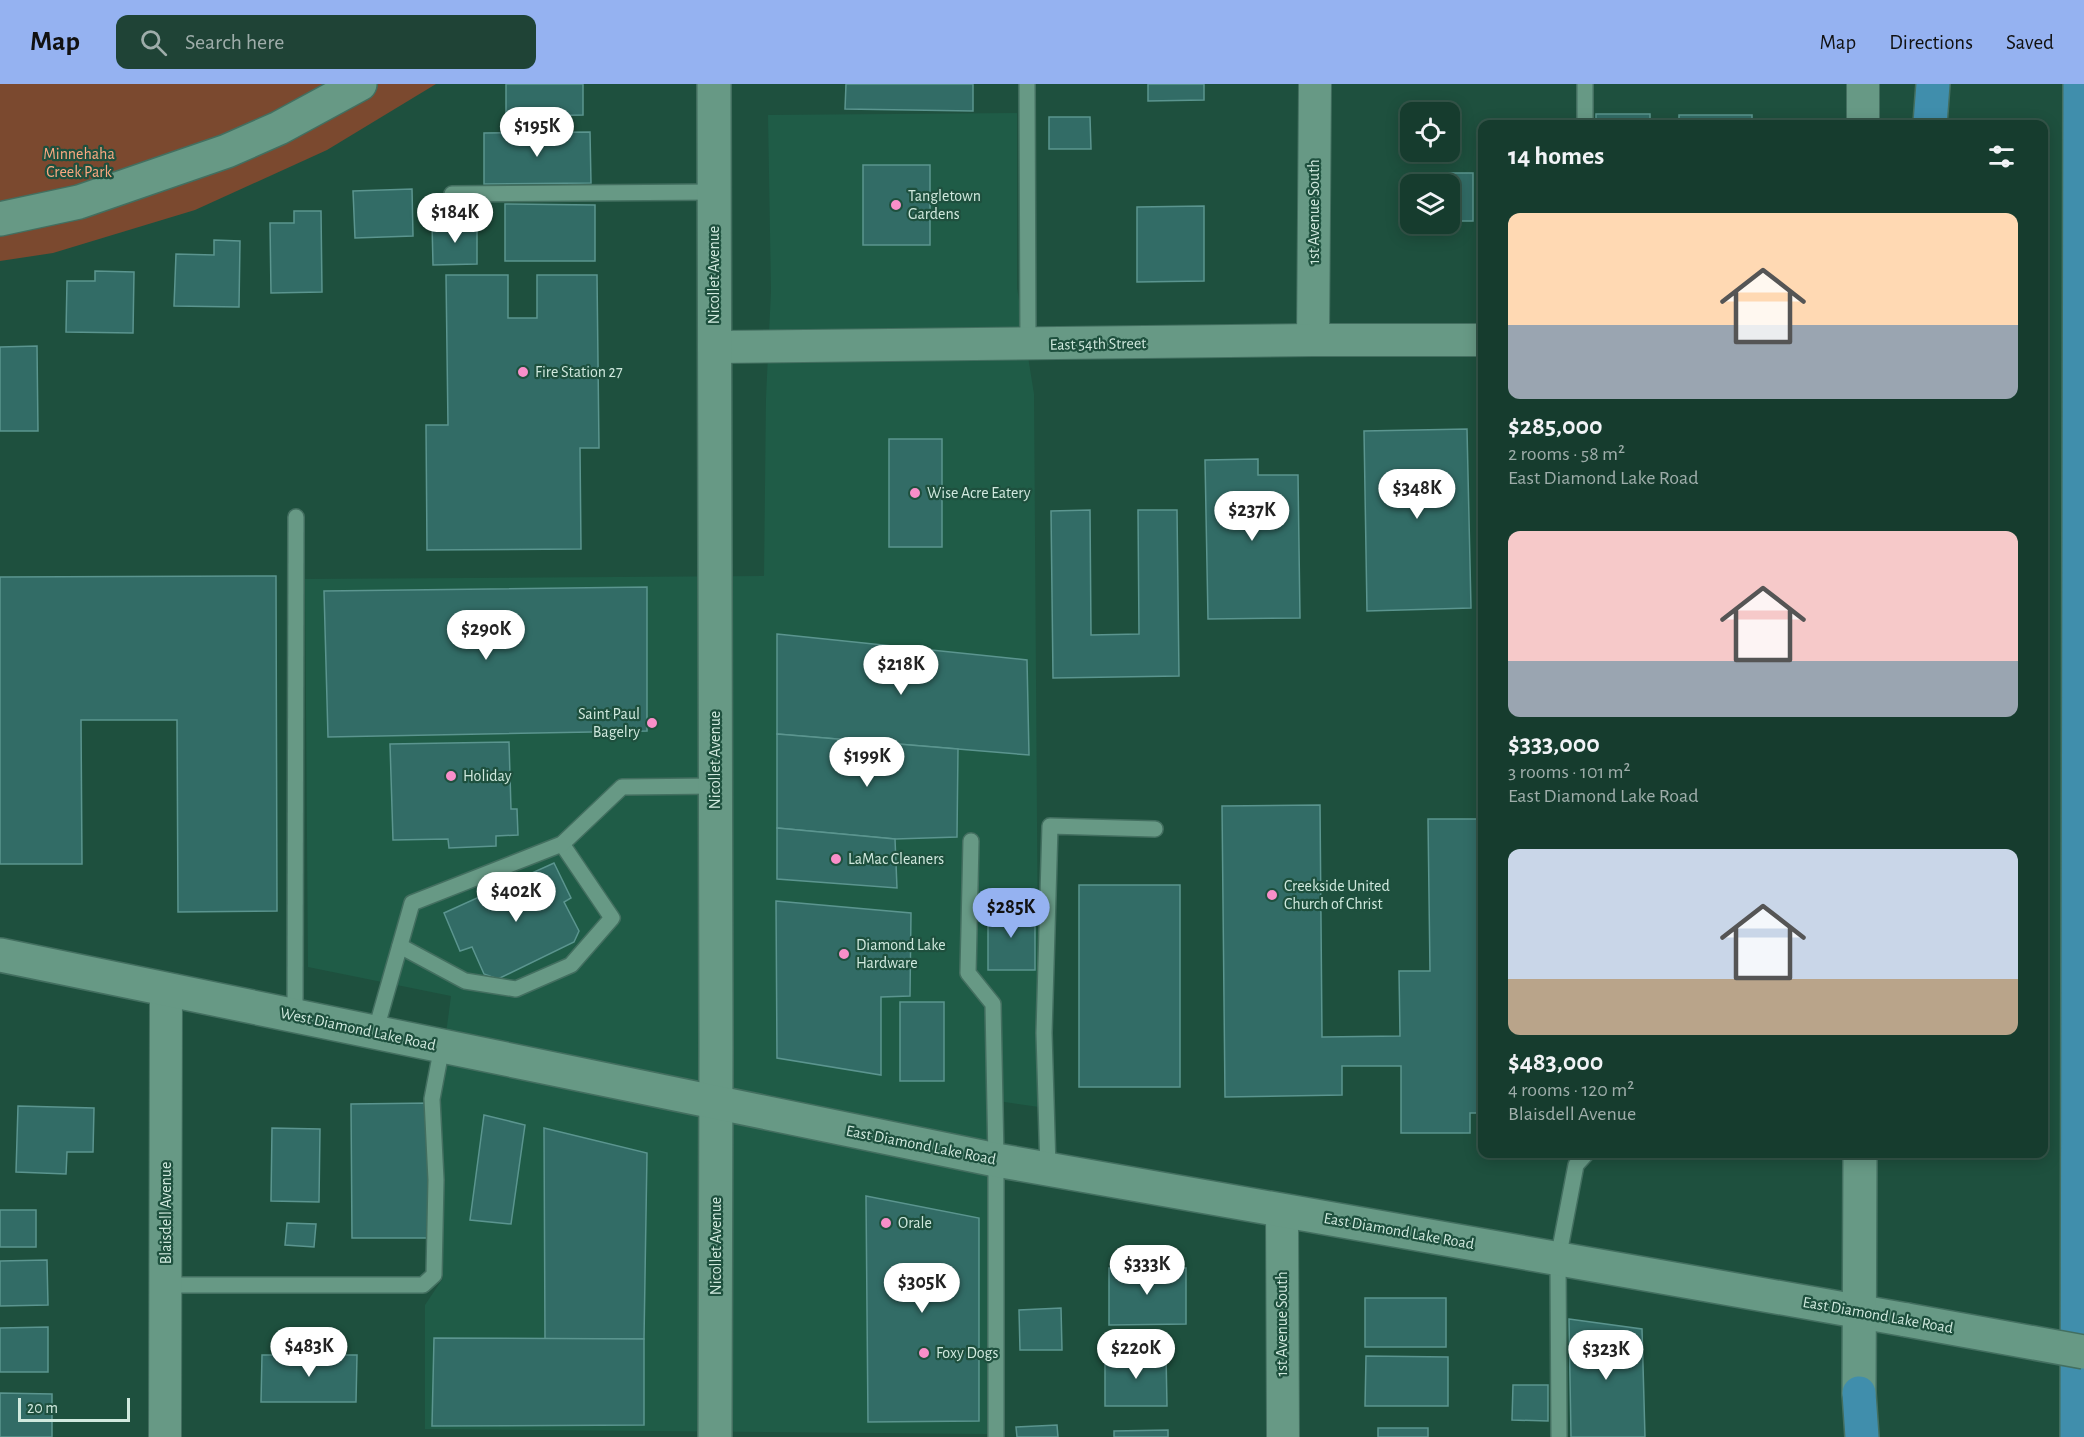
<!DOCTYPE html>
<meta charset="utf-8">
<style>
:root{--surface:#163c2e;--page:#1f4336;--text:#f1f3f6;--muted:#9eadaa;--line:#35564a;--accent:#95b2f1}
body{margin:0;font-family:"Alegreya Sans",sans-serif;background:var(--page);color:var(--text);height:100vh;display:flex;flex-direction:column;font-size:22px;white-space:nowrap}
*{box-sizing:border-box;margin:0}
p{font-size:20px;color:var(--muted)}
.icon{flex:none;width:33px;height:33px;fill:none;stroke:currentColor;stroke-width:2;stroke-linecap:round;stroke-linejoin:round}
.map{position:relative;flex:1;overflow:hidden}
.sheet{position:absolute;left:1478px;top:36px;width:570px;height:1038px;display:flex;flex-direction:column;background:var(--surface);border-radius:12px;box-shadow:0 3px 15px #0003,0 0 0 2px var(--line)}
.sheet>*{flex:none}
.fabs{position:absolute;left:1400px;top:18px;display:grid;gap:12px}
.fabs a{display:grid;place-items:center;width:60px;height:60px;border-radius:12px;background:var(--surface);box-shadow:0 3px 15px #0003,0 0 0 2px var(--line);font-size:30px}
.scale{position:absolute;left:18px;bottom:15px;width:112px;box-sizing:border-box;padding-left:6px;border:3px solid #d0e9de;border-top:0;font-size:16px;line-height:21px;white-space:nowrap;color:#d0e9de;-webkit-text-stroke:4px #1e503e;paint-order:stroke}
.price{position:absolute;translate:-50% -51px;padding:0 14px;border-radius:21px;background:#fff;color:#222;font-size:20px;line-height:39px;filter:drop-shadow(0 2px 3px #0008)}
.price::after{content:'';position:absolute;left:50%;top:36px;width:18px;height:14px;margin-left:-9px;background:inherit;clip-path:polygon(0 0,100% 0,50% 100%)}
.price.current{background:var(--accent);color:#111}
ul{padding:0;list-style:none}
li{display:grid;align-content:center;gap:12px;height:318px;padding:0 30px}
li span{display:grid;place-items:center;height:186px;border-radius:12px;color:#555}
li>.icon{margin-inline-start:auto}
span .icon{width:108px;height:108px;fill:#fffc;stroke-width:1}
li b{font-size:26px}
h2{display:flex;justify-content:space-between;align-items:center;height:72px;padding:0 30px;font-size:26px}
header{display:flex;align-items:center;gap:36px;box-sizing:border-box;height:84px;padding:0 30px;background:var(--accent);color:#111}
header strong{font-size:28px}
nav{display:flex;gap:33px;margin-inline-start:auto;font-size:21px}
.search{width:420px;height:54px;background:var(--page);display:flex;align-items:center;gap:15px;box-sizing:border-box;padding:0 21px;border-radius:12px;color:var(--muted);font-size:22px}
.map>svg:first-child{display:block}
.built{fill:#1f5c47}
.green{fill:#7b492f}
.building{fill:#326c66;stroke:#5b958f;stroke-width:1.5}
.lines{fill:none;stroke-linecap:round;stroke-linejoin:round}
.lane-casing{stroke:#436f60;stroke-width:18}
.street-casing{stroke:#436f60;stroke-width:34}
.secondary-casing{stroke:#436f60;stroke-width:36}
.highway-casing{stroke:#436f60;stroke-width:36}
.lane{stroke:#679985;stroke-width:15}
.street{stroke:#679985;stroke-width:32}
.secondary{stroke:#679985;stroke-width:33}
.highway{stroke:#408eac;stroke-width:33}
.secondary-bridge-casing{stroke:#436f60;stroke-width:36;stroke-linecap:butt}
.secondary-bridge{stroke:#679985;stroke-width:33}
.poi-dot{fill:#f98fc9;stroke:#1e503e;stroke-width:2}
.labels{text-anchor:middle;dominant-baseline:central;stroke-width:4.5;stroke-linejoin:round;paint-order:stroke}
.park-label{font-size:16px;fill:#faa981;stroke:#1e503e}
.poi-label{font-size:16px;fill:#d0e9de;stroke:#1e503e;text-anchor:start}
.street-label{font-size:16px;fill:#d0e9de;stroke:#1e503e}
</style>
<header>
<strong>Map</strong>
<div class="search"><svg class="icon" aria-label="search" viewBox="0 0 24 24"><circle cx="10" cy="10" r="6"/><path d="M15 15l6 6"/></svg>Search here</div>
<nav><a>Map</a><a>Directions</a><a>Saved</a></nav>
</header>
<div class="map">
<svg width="2084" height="1353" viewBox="0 0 2084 1353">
<rect width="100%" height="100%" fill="#1e503e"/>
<path class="built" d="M1017 29V204L1034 310 1039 1023 991 1016 987 1350 425 1345V1221L443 1194 437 1018 451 912 308 883 305 495 764 492 766 314 771 207 768 31Z"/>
<path class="green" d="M0 0H436L327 66 195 126 53 169 0 177Z"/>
<g class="building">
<path d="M506 0H583V31L506 32Z"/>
<path d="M846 0H973V27L845 25Z"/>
<path d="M1148 0H1204V16L1148 17Z"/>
<rect x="1596" y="30" width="54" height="10"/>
<rect x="1679" y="31" width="73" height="9"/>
<path d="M1049 33H1090L1091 65H1049Z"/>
<path d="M590 48 591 99 484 100V49Z"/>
<rect x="863" y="81" width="67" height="80"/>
<path d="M1426 89H1473V137H1449V100H1426Z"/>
<path d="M412 105 413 152 355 154 353 107Z"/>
<path d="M505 120 595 121V177H505Z"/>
<path d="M1204 122V197L1137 198V123Z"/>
<path d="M294 127H321L322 208 271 209 270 139H294Z"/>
<path d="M432 139H477V180L433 181Z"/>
<path d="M214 156 240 157 239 223 174 222 176 170 214 171Z"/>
<path d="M95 187 134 188 133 249 66 248 67 197H95Z"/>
<path d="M446 191H508V234H537V191H597L599 364H580L581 465 427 466 426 341H448Z"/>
<path d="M37 262 38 347H0V263Z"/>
<path d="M1467 345 1471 524 1367 527 1364 347Z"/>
<rect x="889" y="355" width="53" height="108"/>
<path d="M1258 375V391H1298L1300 534 1208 535 1205 376Z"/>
<path d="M1090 426 1091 551 1139 550 1138 426H1177L1179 592 1053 594 1051 427Z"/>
<path d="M276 492 277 827 178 828 177 636H81L82 780H0V493Z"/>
<path d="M647 503V647L328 653 324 507Z"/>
<path d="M777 550 1027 576 1029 671 777 650Z"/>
<path d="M777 650 958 665 957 753 895 755 777 744Z"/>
<path d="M509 658 511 725H517L518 751 496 752V762L449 764 448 755 393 756 390 660Z"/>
<path d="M1320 721 1322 953 1400 952 1399 887H1430L1428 735H1482V1029H1470V1049H1401V982H1342V1011L1225 1013 1222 722Z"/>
<path d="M777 744 895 755 897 804 777 795Z"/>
<path d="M554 779 571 814 564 818 579 847 574 858 498 895 484 890 472 863 460 867 444 829Z"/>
<rect x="1079" y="801" width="101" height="202"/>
<path d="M776 817 911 829 910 912 881 913V991L777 974Z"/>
<rect x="988" y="824" width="47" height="62"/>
<rect x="900" y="918" width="44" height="79"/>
<path d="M431 1019V1154H352L351 1020Z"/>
<path d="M18 1022 94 1024 93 1068H67L66 1090 16 1088Z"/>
<path d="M484 1031 525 1041 511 1140 470 1136Z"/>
<path d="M272 1044 320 1045 319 1118 271 1117Z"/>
<path d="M544 1044 647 1069 644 1255H545Z"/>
<path d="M866 1112 979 1134V1337L868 1338Z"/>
<rect x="0" y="1126" width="36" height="37"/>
<path d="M287 1139 316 1140 314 1163 285 1161Z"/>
<path d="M47 1176 48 1221 0 1222V1177Z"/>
<path d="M1109 1184H1186V1240L1109 1241Z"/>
<rect x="1365" y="1214" width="81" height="49"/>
<path d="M1061 1224 1062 1266H1020L1019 1226Z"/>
<path d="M1569 1235 1642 1245 1645 1353H1571Z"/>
<path d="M48 1243V1288H0V1244Z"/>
<path d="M434 1254 644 1255V1341L432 1342Z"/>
<path d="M1105 1270H1166L1167 1322H1105Z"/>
<path d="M262 1271H357L356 1318H261Z"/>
<path d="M1366 1272 1448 1273V1322H1365Z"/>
<path d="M1513 1301H1548V1337L1512 1336Z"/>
<path d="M0 1309 52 1310V1353H0Z"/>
<path d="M1057 1341 1058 1353H1017L1016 1343Z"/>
<rect x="1378" y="1344" width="50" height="9"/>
<path d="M1168 1346V1353H1114V1347Z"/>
</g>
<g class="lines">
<defs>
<g id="lane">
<path d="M1027 0 1028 261"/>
<path d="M1585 40V0"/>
<path d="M452 110 715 108"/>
<path d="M971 757 968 889 993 920 996 1076V1353"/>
<path d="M400 862 465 897 516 905 571 881 612 834 562 760"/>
<path d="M295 932 296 433"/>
<path d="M375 949 412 819 562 760 622 703 715 702"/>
<path d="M1048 1085 1044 949 1050 742 1155 745"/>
<path d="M166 1201H423L434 1191 436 1096 432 1015 442 962"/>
<path d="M1559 1353 1558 1175 1576 1081 1586 1070"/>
</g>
<g id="street">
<path d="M1863 0V40"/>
<path d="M1313 256 1315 0"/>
<path d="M714 263 1313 256H1482"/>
<path d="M1282 1127 1283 1353"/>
<path d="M165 1353 166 905"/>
</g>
<g id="secondary">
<path d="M714 0 716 962 715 1353"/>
<path d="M0 135 79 118 227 67 279 44 360 0"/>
<path d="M0 871 996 1076 1907 1236"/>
<path d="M1859 1309 1860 1070"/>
</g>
<g id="highway">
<path d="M1930 40 1933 0"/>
<path d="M1859 1309 1862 1353"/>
<path d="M2077 1353 2080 0"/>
</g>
</defs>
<use href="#lane" class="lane-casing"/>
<use href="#street" class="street-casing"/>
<use href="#secondary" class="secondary-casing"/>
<use href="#highway" class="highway-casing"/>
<use href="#lane" class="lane"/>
<use href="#street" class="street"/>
<use href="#secondary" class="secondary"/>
<use href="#highway" class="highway"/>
<defs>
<path id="secondary-bridge" d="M1907 1236 2084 1268"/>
</defs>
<use href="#secondary-bridge" class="secondary-bridge-casing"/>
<use href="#secondary-bridge" class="secondary-bridge"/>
</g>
<g class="poi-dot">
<circle cx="896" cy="121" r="6"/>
<circle cx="523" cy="288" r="6"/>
<circle cx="915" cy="409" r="6"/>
<circle cx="652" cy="639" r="6"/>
<circle cx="451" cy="692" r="6"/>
<circle cx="836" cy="775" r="6"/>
<circle cx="1272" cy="811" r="6"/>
<circle cx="844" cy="870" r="6"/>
<circle cx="886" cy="1139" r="6"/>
<circle cx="924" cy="1269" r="6"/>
</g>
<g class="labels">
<g class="park-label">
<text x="79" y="70">Minnehaha<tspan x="79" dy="18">Creek Park</tspan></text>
</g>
<g class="poi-label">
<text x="908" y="112">Tangletown<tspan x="908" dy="18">Gardens</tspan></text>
<text x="535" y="288">Fire Station 27</text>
<text x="927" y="409">Wise Acre Eatery</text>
<text x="640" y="630" text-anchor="end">Saint Paul<tspan x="640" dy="18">Bagelry</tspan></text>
<text x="463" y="692">Holiday</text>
<text x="848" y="775">LaMac Cleaners</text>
<text x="1284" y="802">Creekside United<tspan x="1284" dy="18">Church of Christ</tspan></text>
<text x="856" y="861">Diamond Lake<tspan x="856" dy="18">Hardware</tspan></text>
<text x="898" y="1139">Orale</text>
<text x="936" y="1269">Foxy Dogs</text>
</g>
<g class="street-label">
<text transform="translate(1314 128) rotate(-90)">1st Avenue South</text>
<text transform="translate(714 191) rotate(-90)">Nicollet Avenue</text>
<text transform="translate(1098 260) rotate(-1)">East 54th Street</text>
<text transform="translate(715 676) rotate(-90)">Nicollet Avenue</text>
<text transform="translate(358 945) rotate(12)">West Diamond Lake Road</text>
<text transform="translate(921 1061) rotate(11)">East Diamond Lake Road</text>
<text transform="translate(166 1129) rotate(-90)">Blaisdell Avenue</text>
<text transform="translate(1399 1147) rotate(10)">East Diamond Lake Road</text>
<text transform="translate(716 1162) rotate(-90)">Nicollet Avenue</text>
<text transform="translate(1878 1231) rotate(10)">East Diamond Lake Road</text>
<text transform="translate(1282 1240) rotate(-90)">1st Avenue South</text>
</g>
</g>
</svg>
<div class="fabs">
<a><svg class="icon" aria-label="locate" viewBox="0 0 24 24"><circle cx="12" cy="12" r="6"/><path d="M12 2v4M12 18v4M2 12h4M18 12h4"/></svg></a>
<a><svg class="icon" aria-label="layers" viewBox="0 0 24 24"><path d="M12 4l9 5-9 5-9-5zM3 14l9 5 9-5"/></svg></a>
</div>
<div class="scale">20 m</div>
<b class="price" style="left:537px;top:74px">$195K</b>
<b class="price" style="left:455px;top:160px">$184K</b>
<b class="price" style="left:1417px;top:436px">$348K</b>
<b class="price" style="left:1252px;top:458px">$237K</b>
<b class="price" style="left:486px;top:577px">$290K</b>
<b class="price" style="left:901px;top:612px">$218K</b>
<b class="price" style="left:867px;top:704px">$199K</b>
<b class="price" style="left:516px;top:839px">$402K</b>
<b class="price current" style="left:1011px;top:855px">$285K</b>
<b class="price" style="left:1147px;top:1212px">$333K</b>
<b class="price" style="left:922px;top:1230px">$305K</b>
<b class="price" style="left:309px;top:1294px">$483K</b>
<b class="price" style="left:1136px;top:1296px">$220K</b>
<b class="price" style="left:1606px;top:1297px">$323K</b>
<section class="sheet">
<h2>14 homes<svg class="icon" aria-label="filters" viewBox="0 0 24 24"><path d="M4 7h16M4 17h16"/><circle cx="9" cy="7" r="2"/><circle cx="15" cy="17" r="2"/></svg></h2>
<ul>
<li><span style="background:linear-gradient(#ffd9b3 60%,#9aa5b1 0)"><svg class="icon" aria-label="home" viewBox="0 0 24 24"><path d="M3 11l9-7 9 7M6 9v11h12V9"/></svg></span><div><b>$285,000</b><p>2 rooms · 58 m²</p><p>East Diamond Lake Road</p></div></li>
<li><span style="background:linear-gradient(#f6c9c9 70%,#9aa5b1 0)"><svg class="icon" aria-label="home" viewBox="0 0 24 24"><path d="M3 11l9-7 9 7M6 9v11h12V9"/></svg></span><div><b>$333,000</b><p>3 rooms · 101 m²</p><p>East Diamond Lake Road</p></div></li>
<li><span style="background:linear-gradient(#c9d6e8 70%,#b9a48a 0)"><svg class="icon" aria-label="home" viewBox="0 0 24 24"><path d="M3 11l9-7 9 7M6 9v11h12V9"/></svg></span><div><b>$483,000</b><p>4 rooms · 120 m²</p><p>Blaisdell Avenue</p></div></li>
</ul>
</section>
</div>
